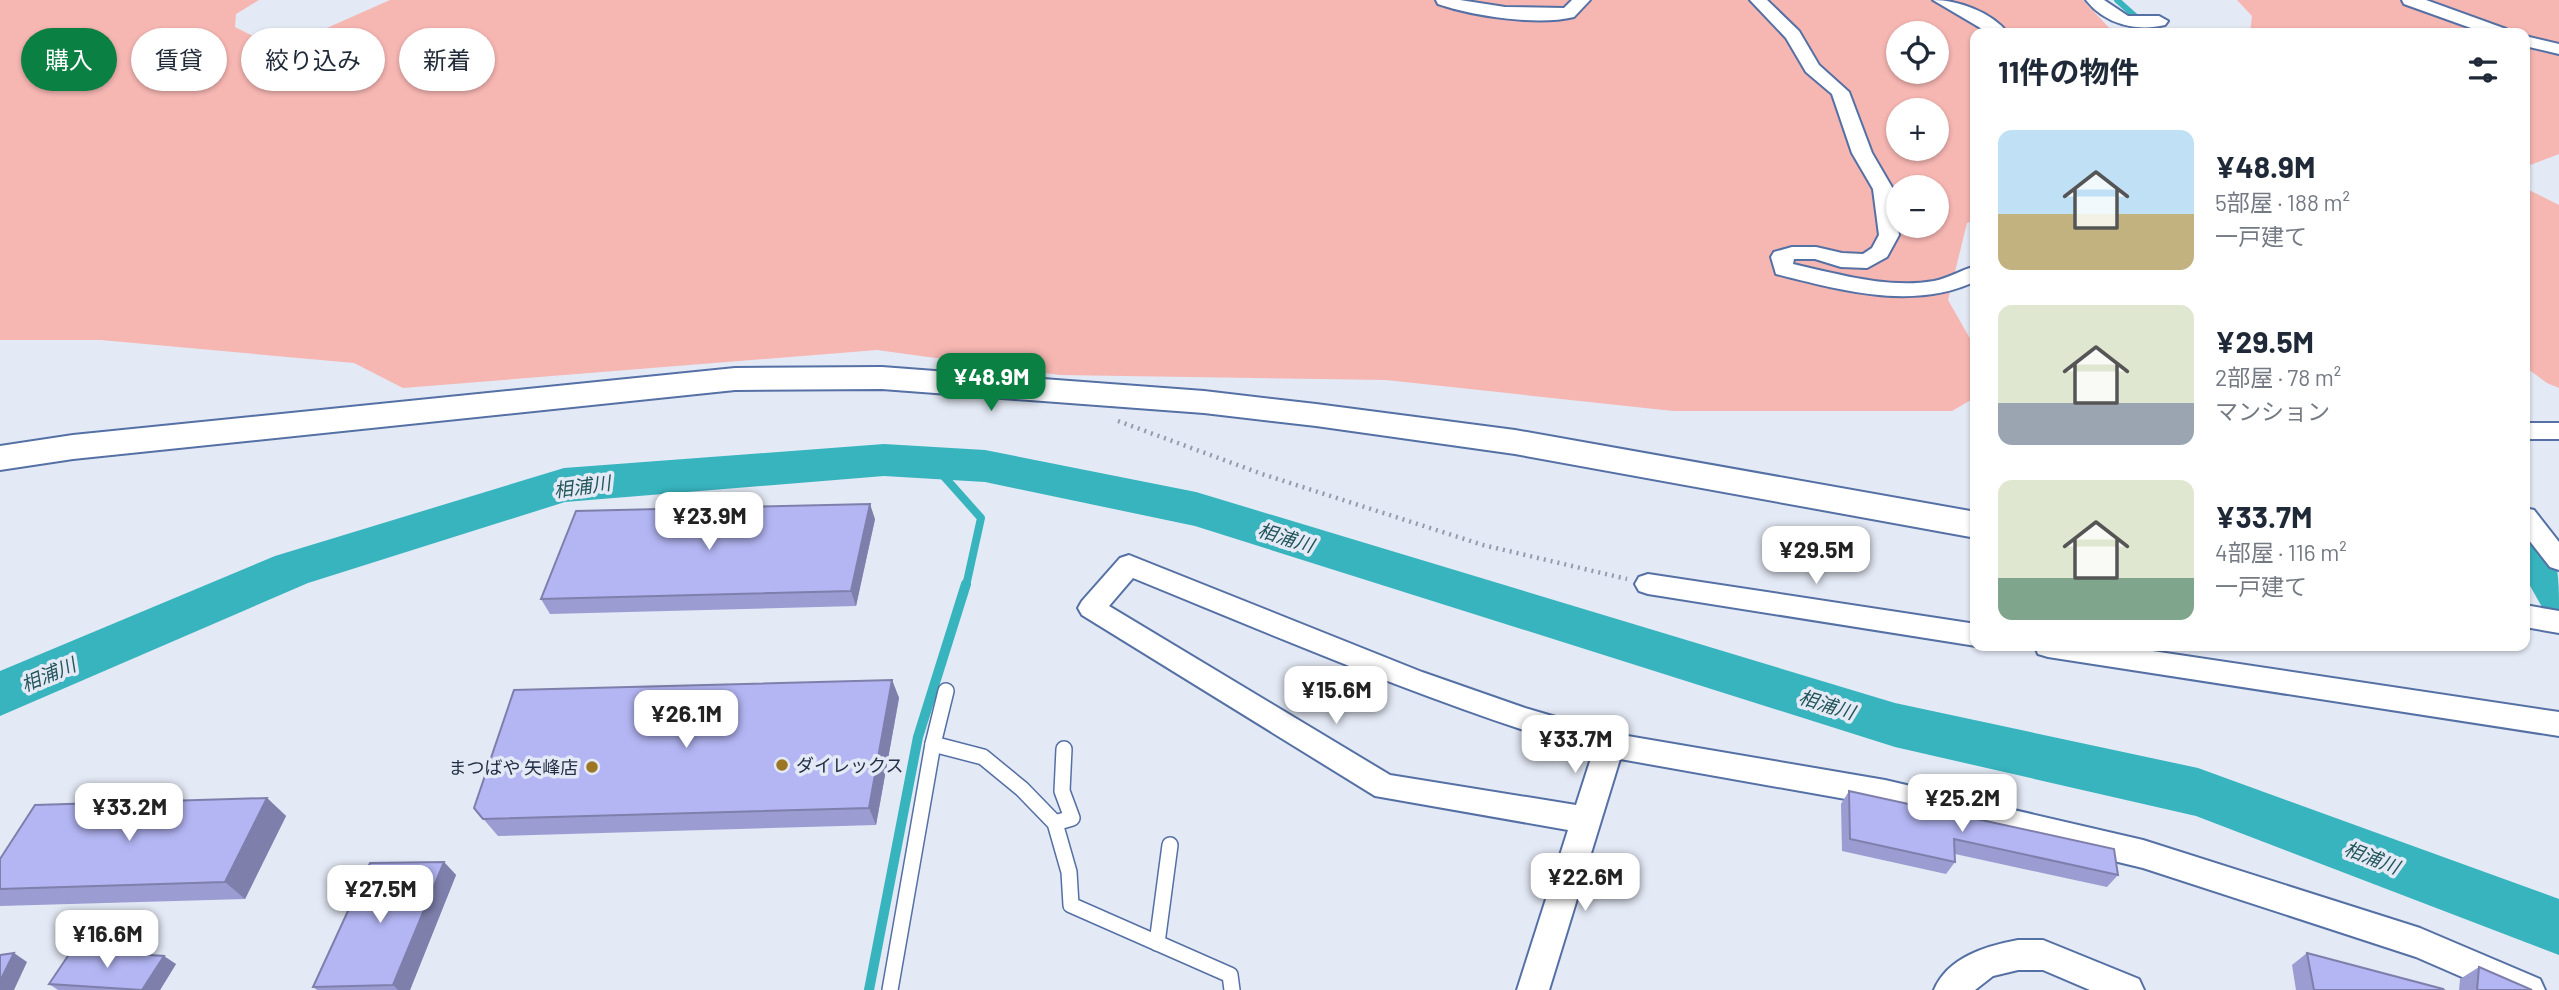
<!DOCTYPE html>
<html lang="ja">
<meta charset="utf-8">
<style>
:root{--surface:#fff;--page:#f6f6f7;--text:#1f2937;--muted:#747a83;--accent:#0b8043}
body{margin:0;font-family:Barlow,"Noto Sans JP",sans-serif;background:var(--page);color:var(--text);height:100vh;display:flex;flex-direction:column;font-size:26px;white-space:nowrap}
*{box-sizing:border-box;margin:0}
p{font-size:23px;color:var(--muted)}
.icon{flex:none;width:38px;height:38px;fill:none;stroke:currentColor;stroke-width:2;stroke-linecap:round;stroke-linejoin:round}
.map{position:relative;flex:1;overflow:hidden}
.sheet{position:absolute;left:1970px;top:28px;width:560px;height:623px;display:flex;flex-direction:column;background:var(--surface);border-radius:14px;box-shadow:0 2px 5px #0004}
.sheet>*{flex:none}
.banner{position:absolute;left:21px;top:28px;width:665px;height:63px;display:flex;gap:14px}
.buttons{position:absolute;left:1886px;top:21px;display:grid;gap:14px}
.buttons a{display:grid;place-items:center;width:63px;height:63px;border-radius:50%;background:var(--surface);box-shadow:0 2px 5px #0004;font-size:35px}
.price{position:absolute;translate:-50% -60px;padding:0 16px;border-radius:14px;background:#fff;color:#222;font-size:23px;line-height:46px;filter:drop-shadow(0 2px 4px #0008)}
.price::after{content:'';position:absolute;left:50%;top:42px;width:21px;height:16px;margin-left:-10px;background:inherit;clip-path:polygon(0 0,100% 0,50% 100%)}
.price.active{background:var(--accent);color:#fff}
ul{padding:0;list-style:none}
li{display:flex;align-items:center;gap:21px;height:175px;padding:0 28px}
li span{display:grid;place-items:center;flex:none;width:196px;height:140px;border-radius:14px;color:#555}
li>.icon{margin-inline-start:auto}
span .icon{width:84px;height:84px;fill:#fffc;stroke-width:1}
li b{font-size:30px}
h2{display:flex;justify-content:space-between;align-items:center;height:84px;padding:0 28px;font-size:30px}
.chip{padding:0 24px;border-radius:32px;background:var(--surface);box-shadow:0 2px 5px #0004;font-size:24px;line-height:63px}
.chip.active{background:var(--accent);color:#fff}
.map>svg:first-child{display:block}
.green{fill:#f6b6b2;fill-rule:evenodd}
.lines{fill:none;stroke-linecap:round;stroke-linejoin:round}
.stream-far2{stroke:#38b4be;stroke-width:6}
.stream-far1{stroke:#38b4be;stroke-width:8}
.stream{stroke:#38b4be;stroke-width:10}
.river{fill:#38b4be;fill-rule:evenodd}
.lane-casing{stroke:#5570a4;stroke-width:18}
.street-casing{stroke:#5570a4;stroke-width:4}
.secondary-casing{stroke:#5570a4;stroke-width:4}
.path{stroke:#949cad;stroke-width:4.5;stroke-dasharray:2 5;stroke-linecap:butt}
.lane{stroke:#fff;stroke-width:15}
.street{fill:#fff;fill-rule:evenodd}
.secondary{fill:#fff;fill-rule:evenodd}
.wall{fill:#9b9dd2}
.shaded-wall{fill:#7e7fab}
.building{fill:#b4b6f4;stroke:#7e7fab;stroke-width:2}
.poi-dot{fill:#9c7622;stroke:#e3e9f5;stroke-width:2.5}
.labels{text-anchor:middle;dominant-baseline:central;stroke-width:7;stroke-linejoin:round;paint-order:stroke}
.poi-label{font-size:18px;fill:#232f45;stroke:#e3e9f5;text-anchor:start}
.water-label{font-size:19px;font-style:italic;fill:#23565a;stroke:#e3e9f5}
</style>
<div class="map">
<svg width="2559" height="990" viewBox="0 0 2559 990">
<rect width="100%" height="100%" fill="#e3e9f5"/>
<g class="green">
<path d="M0 0H259L236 14 235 27 269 44 302 39 390 0H2083L2114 33H1976V220L1967 223 1948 300 1976 349V397L1952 411H1673L1386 380 1060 375 877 350 403 388 354 363 101 340H0ZM1899 33H1937V72H1899ZM1899 110H1937V149H1899ZM1899 187H1937V226H1899Z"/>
<path d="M2237 0H2559V154L2525 167V33H2250L2252 16Z"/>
<path d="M2525 188 2559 205V388L2547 383 2525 367Z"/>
</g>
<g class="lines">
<path class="stream-far2" d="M2117 0 2154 33"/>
<path class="stream-far1" d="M932 463 981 518 966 586"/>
<path class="stream" d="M869 990 918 737 966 584"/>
<g class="river">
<path d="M884 444 985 450 1196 492 1895 703 2198 768 2559 899V955L2196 816 1895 747 1195 526 985 482 884 476 565 502 308 583 0 716V671L275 556 564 468Z"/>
<path d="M2525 524C2559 538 2559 574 2559 612L2542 607 2525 577Z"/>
</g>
<defs>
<g id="lane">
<path d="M946 691 933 744 983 757 1022 789 1055 823 1069 872 1071 905 1230 975 1232 990"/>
<path d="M1055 823 1072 818 1062 791 1064 749"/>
<path d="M1157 943 1170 845"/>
<path d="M890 990 933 744"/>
</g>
<g id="street">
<path d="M1436 0H1460L1505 7 1564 8 1572 0H1590L1574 17C1537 26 1473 16 1438 4Z"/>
<path d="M1750 0H1767L1799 31 1819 65 1849 92 1872 153 1893 189 1899 235 1887 257 1867 268 1841 267 1815 259H1794L1793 264C1838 274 1888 289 1934 281 1949 278 1961 270 1976 266V281C1914 311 1839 290 1776 274L1771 257 1774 252 1792 247H1816L1842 253 1863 254 1872 248 1879 235 1873 189 1852 153 1832 94 1806 72 1786 38Z"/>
<path d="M1933 0C1958 0 1991 12 2008 33H1989Z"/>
<path d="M2086 0H2104L2128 16H2159L2168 21 2165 25C2136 32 2105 24 2086 0Z"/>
<path d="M2402 0H2426L2506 29 2509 33H2485L2404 4Z"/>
<path d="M2525 36 2559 44V54L2525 46Z"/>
<rect x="2525" y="423" width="34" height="16"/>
<path d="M2525 508 2534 510 2559 542V570L2550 567 2525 535Z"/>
<path d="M1129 555 1422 672 1525 708 1610 733 1885 780 2143 840 2420 928 2540 979 2545 990H2492L2416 957 2143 868 1885 806 1620 759 1549 990H1517L1568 830 1375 796 1082 615 1078 608 1082 601 1120 558ZM1133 578C1285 640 1436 705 1593 752L1576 805 1390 775 1109 606Z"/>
<path d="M1648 574 1976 624V646L1648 594 1639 591 1635 584 1639 577Z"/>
<path d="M2525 605 2559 611V633L2525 627Z"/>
<path d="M2035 646H2119L2559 712V736L2048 657 2038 654Z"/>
<path d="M2018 940H2043L2139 979 2144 990H2090L2043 970H2018L1993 976 1975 990H1934C1948 957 1986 946 2018 940Z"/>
</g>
<path id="secondary" d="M882 367 1204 391 1316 404 1515 430 1976 512V538L1515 454 1316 426 1204 413 882 389 735 390 73 459 0 470V446L73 435 735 368Z"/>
</defs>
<use href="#lane" class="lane-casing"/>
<use href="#street" class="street-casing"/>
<use href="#secondary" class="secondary-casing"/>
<path class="path" d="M1118 421 1262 474 1483 545 1627 579"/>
<use href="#lane" class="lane"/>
<use href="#street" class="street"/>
<use href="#secondary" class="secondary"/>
</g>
<g class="wall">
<path d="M875 519 856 606 550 614 541 599Z"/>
<path d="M892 680 899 698 876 825 498 836 474 808Z"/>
<path d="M1849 791 2118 875 2107 887 1955 854V862L1946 874 1842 851 1841 804Z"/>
<path d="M267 798 286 816 245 899 0 906V889Z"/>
<path d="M444 862 456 875 410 990H317L313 987Z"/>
<path d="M2307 953 2444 990H2296L2292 965Z"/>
<path d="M176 964 160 990H58L49 984Z"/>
<path d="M2479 967 2532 990H2459L2460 979Z"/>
</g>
<g class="shaded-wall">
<path d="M870 504 875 519 856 606 851 591Z"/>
<path d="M892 680 899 698 876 825 869 808Z"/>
<path d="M267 798 286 816 245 899 225 882Z"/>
<path d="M444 862 456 875 410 990H398L393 985Z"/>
<path d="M14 953 27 962 14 990H0V981Z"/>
<path d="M164 956 176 964 160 990H142Z"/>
</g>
<g class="building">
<path d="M870 504 851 591 541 599 576 511Z"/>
<path d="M892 680 869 808 483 819 474 808 514 690Z"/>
<path d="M1849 791 2114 849 2118 875 1954 839 1955 862 1850 839Z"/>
<path d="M267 798 225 882 0 889V859L35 805Z"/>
<path d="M444 862 393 985 313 987 370 863Z"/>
<path d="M72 950 164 956 142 990 49 984Z"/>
<path d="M14 953 0 981V955Z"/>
<path d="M2307 953 2443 989 2444 990H2314Z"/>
<path d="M2479 967 2532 990H2477Z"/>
</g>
<g class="poi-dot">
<circle cx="782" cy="765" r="7"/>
<circle cx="592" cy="767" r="7"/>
</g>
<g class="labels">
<g class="poi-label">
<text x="796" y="765">ダイレックス</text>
<text x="578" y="767" text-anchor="end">まつばや 矢峰店</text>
</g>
<g class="water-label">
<text transform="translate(582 486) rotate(-8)">相浦川</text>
<text transform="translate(1286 537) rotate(17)">相浦川</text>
<text transform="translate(48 674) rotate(-23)">相浦川</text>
<text transform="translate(1827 704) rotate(17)">相浦川</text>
<text transform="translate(2372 857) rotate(21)">相浦川</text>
</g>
</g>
</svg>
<div class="buttons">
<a><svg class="icon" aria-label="locate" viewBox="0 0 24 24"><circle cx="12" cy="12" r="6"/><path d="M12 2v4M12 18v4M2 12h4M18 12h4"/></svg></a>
<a>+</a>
<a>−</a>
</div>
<b class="price active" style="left:991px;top:413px">¥48.9M</b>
<b class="price" style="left:709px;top:552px">¥23.9M</b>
<b class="price" style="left:1816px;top:586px">¥29.5M</b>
<b class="price" style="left:1336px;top:726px">¥15.6M</b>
<b class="price" style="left:686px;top:750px">¥26.1M</b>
<b class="price" style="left:1575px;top:775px">¥33.7M</b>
<b class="price" style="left:1962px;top:834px">¥25.2M</b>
<b class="price" style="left:129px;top:843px">¥33.2M</b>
<b class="price" style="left:1585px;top:913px">¥22.6M</b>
<b class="price" style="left:380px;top:925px">¥27.5M</b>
<b class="price" style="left:107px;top:970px">¥16.6M</b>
<div class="banner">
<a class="chip active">購入</a>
<a class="chip">賃貸</a>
<a class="chip">絞り込み</a>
<a class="chip">新着</a>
</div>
<section class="sheet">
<h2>11件の物件<svg class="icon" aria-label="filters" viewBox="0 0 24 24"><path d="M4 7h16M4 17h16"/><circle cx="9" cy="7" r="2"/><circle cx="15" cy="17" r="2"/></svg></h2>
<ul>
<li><span style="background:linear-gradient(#bfe0f5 60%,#c2b280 0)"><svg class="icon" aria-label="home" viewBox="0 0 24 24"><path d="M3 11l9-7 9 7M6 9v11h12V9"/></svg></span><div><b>¥48.9M</b><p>5部屋 · 188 m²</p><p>一戸建て</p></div></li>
<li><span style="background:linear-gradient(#dfe7d0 70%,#9aa5b1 0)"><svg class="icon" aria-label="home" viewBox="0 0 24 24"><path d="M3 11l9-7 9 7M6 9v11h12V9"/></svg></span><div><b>¥29.5M</b><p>2部屋 · 78 m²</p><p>マンション</p></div></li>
<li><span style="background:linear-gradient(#dfe7d0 70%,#7fa58c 0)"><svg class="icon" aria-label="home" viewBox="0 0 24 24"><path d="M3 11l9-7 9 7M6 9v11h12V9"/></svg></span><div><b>¥33.7M</b><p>4部屋 · 116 m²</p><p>一戸建て</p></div></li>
</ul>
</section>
</div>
